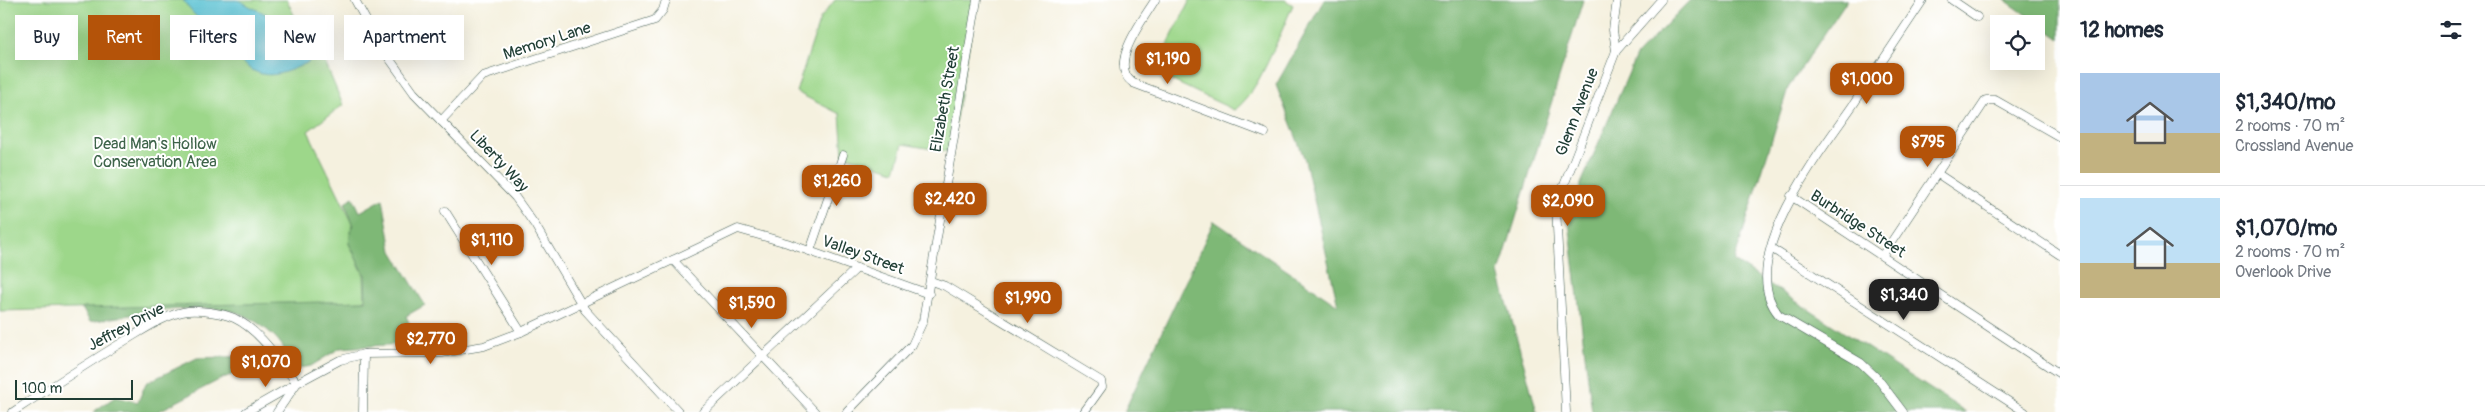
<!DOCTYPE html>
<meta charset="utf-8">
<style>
:root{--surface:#fff;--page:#f2f2f3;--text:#1f2937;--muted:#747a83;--line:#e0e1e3;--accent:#b45309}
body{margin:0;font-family:Pangolin,sans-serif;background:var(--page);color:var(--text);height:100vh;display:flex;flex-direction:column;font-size:19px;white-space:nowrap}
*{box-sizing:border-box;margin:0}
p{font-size:16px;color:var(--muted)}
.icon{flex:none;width:28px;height:28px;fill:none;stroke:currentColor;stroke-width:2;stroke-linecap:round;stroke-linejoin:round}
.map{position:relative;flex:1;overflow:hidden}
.side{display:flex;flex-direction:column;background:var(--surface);width:425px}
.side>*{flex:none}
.top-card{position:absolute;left:15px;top:15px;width:475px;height:45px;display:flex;gap:10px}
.tools{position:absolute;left:1990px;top:15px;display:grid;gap:10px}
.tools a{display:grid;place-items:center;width:55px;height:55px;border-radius:0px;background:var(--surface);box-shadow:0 5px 20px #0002;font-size:25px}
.scale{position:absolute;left:15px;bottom:12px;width:118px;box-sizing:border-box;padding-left:5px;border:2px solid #1f3d34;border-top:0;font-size:14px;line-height:18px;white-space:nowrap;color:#1f3d34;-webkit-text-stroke:4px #fff;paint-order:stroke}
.price{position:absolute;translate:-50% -42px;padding:0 11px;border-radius:10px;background:var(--accent);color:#fff;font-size:16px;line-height:32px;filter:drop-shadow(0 1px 2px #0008)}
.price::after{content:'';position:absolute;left:50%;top:30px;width:15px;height:11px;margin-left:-8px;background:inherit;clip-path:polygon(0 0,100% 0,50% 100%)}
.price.current{background:#222;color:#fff}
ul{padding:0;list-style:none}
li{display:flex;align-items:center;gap:15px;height:125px;padding:0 20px}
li+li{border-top:1px solid var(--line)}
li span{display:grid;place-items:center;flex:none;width:140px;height:100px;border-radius:0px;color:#555}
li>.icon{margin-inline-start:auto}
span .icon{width:60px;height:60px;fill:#fffc;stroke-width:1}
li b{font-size:21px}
h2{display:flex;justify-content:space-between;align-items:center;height:60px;padding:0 20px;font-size:21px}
.tag{padding:0 18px;border-radius:0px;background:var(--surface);box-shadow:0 5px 20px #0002;font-size:18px;line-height:45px}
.tag.current{background:var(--accent);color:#fff}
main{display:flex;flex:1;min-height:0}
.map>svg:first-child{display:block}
.green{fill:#9dd78a;stroke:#5e8a5f}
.forest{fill:#7eb876;stroke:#4e7a55}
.water{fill:#57c1d3;stroke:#3b7f84}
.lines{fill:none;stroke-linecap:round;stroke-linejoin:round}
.minor-casing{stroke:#3f584e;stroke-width:9}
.minor{stroke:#fff;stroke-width:8}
.labels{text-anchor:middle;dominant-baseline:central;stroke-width:4;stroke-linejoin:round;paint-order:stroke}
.street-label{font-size:16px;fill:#1f3d34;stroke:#fff}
.park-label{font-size:16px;fill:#3e644a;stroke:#fff}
</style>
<main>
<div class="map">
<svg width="2060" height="412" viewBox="0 0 2060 412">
<rect width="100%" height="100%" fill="#fff"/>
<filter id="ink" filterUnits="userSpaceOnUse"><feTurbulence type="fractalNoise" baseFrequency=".02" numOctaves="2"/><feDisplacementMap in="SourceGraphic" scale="10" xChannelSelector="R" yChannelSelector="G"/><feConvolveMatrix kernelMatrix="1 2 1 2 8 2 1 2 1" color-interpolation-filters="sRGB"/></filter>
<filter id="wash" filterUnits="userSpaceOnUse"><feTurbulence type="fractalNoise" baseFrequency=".0096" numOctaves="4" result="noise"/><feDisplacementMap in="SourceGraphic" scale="20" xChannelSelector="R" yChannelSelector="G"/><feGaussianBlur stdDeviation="1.12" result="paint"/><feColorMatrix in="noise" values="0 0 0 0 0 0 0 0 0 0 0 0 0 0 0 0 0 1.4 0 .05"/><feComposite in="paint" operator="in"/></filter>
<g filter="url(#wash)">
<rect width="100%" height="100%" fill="#f5f1df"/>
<g class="green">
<path d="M0 0H287L313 56 321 53 343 105 308 131 352 222 349 244 364 275 365 301 0 311Z"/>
<path d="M835 0H977L950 152 903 144 895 171 843 155 840 114 796 92 820 19Z"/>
<path d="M1190 0H1285L1293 5C1281 31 1257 97 1234 110L1154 72Z"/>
</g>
<g class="forest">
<path d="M1324 0H1583L1499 273 1537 412H1124L1214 221 1338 305 1305 160 1276 85Z"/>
<path d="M1690 0H1847L1788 88 1734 261 1966 412H1592L1568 214 1636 56Z"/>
<path d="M2005 0H2060V39Z"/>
<path d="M353 197 360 212 383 199 392 251 425 305 406 316 418 343 340 348 311 366 299 368C290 361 288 354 281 344 275 335 261 325 252 319 220 297 128 315 90 322L82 308 366 301 365 275 349 243 353 223 345 203Z"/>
<path d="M251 356 254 362 250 368 223 378 157 412H93L115 397 138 402 146 383 197 358Z"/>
</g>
<path class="water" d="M183 0C198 0 223 0 237 0 242 1 247 5 251 7 270 16 317 35 309 62 271 80 257 82 228 48 225 45 224 41 221 38 206 23 195 19 183 0Z"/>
</g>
<g filter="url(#ink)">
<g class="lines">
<defs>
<g id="minor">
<path d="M355 0 379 44 414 93 515 197 535 225 585 310 679 412"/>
<path d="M1155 0C1143 20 1107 65 1133 83L1265 133"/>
<path d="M1952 0 1977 17"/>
<path d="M1616 51 1661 0"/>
<path d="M441 121 483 76 655 20 663 10 666 0"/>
<path d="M1938 174 2060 255"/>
<path d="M1791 196 2060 374"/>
<path d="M445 211 521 332"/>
<path d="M1771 248 2025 412"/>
<path d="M810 251 843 155"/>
<path d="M1882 256 1986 100H1995L2060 137"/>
<path d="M673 260 815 412"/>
<path d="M931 281 945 286 1101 381 1102 387 1084 412"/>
<path d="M13 412C51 387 88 363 126 340 145 329 166 314 188 311 201 310 222 313 234 318 261 331 279 361 297 383L246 412"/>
<path d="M277 412 297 383 340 360 364 354 442 353 484 346 521 332 738 229 787 243 929 294"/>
<path d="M363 412 364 354"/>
<path d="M703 412 857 268"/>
<path d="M847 412 912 345 923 321 977 0"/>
<path d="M1566 412 1556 206 1616 51 1613 30 1617 0"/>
<path d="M1903 412 1878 379 1861 363 1779 315C1733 261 1822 150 1853 105 1876 70 1900 35 1923 0"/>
</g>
</defs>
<use href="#minor" class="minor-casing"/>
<use href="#minor" class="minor"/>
</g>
</g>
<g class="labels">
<g class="street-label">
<text transform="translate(547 41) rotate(-18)">Memory Lane</text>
<text transform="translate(945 99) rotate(-80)">Elizabeth Street</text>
<text transform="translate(1577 112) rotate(-69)">Glenn Avenue</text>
<text transform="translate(499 161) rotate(47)">Liberty Way</text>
<text transform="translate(1858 224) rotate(33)">Burbridge Street</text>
<text transform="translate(863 255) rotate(20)">Valley Street</text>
<text transform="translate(126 327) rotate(-28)">Jeffrey Drive</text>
</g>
<g class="park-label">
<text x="155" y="144">Dead Man's Hollow<tspan x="155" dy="18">Conservation Area</tspan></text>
</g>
</g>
</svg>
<div class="tools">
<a><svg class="icon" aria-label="locate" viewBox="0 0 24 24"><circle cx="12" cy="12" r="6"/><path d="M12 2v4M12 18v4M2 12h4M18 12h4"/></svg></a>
</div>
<div class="scale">100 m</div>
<b class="price" style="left:1168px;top:85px">$1,190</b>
<b class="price" style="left:1867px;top:105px">$1,000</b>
<b class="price" style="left:1928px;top:168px">$795</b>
<b class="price" style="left:837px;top:207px">$1,260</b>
<b class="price" style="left:950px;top:225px">$2,420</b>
<b class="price" style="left:1568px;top:227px">$2,090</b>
<b class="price" style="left:492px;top:266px">$1,110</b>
<b class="price current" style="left:1904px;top:321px">$1,340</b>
<b class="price" style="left:1028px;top:324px">$1,990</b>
<b class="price" style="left:752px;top:329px">$1,590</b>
<b class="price" style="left:431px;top:365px">$2,770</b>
<b class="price" style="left:266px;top:388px">$1,070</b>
<div class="top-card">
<a class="tag">Buy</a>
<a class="tag current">Rent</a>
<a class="tag">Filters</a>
<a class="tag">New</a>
<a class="tag">Apartment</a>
</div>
</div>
<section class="side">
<h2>12 homes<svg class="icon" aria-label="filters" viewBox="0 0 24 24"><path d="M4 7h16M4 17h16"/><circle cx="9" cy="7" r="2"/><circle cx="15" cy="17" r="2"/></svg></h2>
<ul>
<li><span style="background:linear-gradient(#a9c7e8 60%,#c2b280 0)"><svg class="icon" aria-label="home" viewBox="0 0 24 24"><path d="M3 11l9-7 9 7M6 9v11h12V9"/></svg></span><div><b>$1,340/mo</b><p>2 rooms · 70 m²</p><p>Crossland Avenue</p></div></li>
<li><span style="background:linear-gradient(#bfe0f5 65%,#c2b280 0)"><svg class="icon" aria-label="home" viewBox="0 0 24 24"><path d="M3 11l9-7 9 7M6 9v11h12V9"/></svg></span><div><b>$1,070/mo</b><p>2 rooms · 70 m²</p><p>Overlook Drive</p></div></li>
</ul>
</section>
</main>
